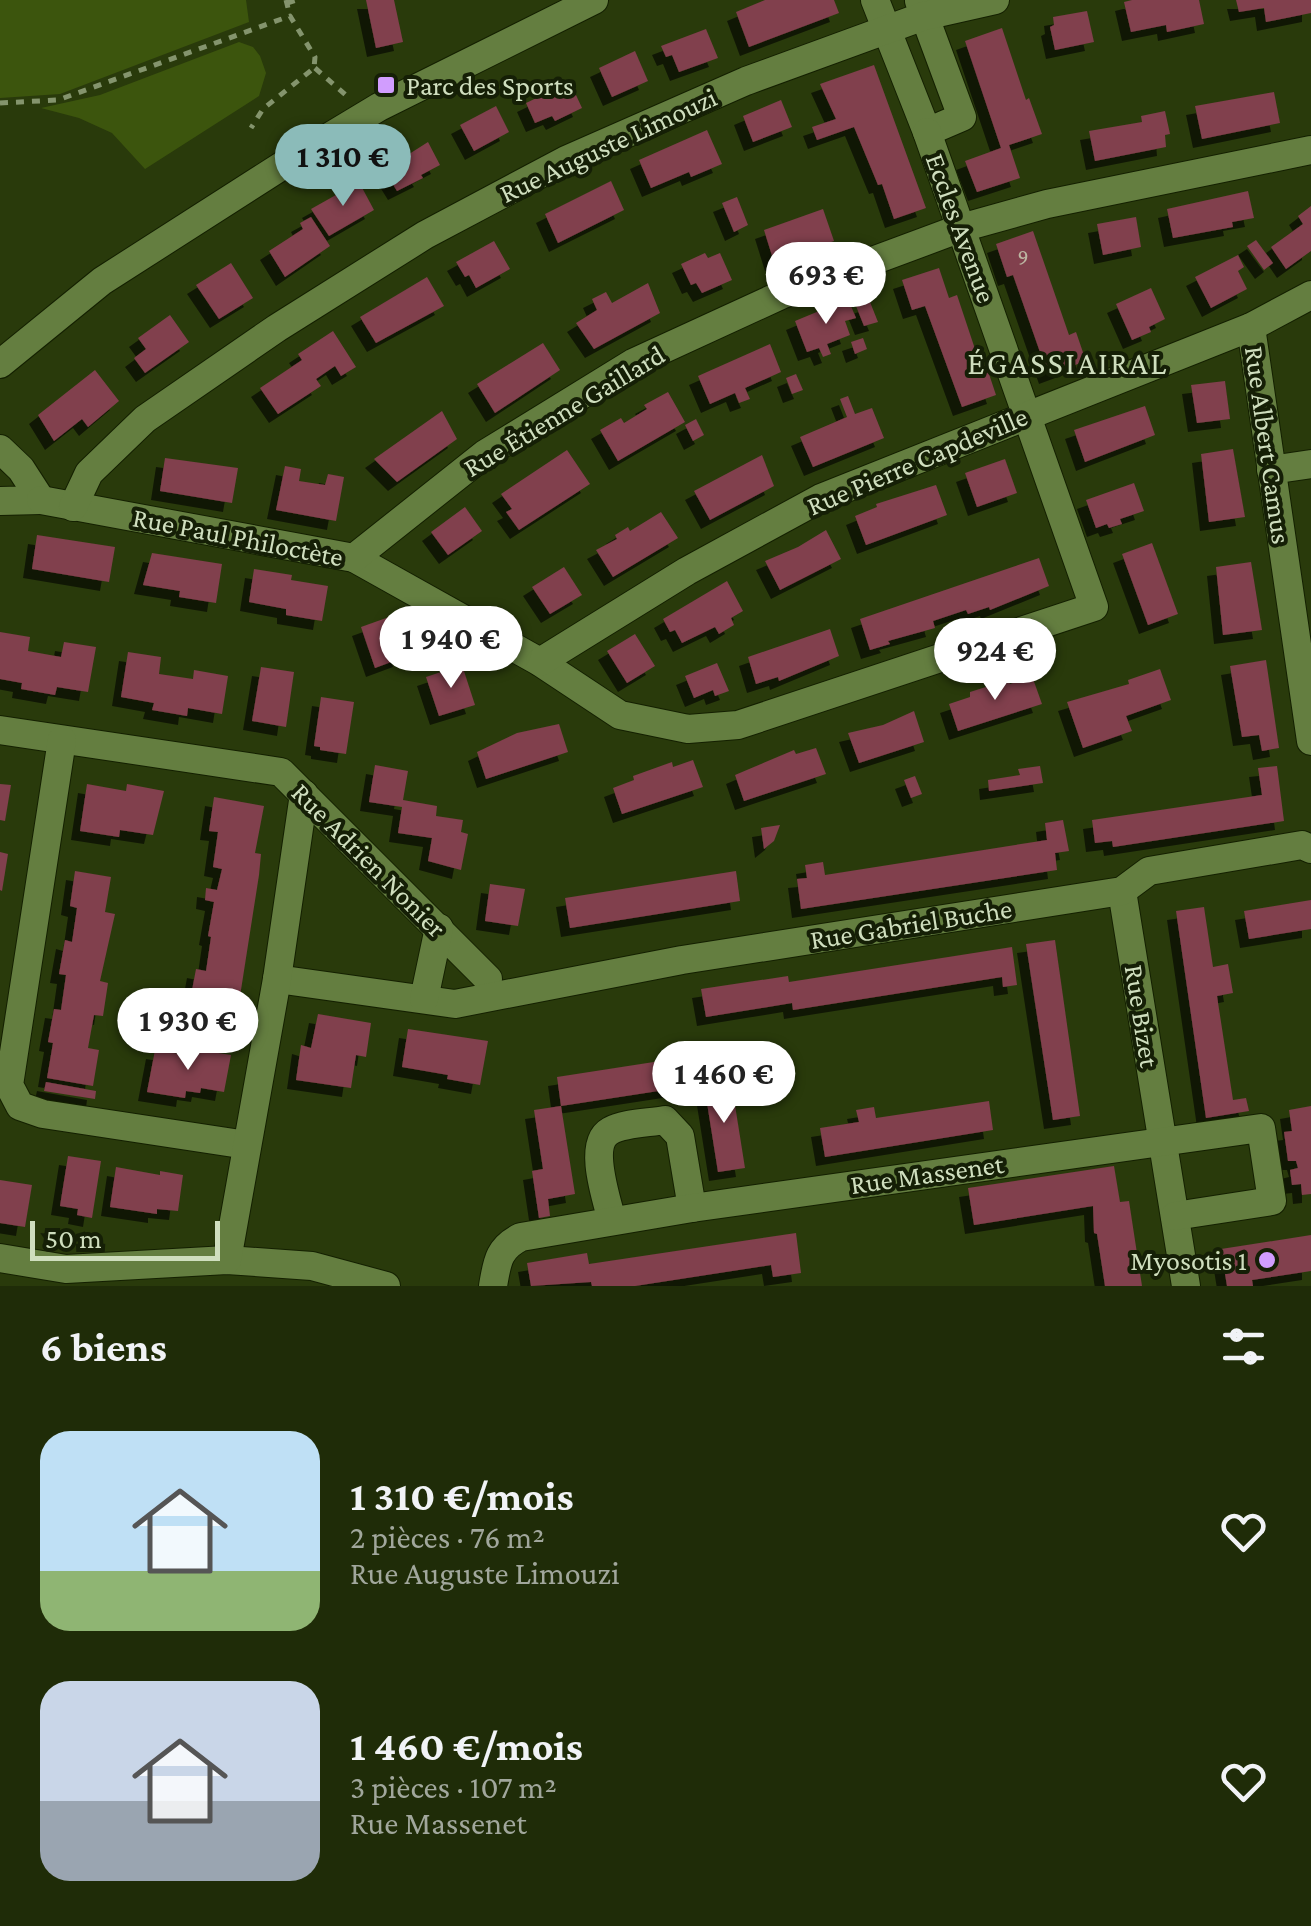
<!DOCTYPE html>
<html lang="fr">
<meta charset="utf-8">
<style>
:root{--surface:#1f2c08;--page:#2c3816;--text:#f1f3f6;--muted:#a1a79c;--accent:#8bbbb9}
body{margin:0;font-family:"Crimson Pro",serif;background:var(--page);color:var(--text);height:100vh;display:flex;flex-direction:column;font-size:38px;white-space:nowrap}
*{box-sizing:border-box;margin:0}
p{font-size:32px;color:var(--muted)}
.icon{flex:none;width:55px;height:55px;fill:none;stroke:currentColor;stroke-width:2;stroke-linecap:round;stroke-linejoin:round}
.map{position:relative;height:1286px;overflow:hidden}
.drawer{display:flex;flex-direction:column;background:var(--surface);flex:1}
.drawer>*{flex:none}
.scale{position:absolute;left:30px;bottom:25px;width:190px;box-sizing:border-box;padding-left:10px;border:5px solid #cfdebe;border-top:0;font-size:28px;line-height:35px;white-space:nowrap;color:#cfdebe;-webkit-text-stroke:8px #151f06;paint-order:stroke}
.price{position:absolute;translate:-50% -85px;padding:0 22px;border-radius:35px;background:#fff;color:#222;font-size:32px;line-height:65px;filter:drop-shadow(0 2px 5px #0008)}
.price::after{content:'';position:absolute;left:50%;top:60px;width:30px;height:22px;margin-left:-15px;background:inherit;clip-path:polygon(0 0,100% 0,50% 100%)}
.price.on{background:var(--accent);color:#111}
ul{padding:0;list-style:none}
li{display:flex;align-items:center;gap:30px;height:250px;padding:0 40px}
li span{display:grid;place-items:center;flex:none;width:280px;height:200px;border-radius:30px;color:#555}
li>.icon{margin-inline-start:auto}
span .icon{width:120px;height:120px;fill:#fffc;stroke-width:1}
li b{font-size:42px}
h2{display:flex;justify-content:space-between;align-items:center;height:120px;padding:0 40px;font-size:42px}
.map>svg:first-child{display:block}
.green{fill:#3c550d}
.building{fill:#813f4d;filter:url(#shadow)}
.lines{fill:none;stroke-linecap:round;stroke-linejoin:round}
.minor-casing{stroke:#142001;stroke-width:30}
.path{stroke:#84946d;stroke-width:5;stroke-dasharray:8 8;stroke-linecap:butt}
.minor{stroke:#647e40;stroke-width:28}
.poi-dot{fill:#d19dfe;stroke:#151f06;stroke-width:4}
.labels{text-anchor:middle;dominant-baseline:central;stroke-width:8;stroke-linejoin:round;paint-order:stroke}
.number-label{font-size:22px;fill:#bcb6a2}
.poi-label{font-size:28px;fill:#cfdebe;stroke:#151f06;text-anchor:start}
.street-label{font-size:28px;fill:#cfdebe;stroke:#151f06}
.quarter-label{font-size:32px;letter-spacing:2.5px;fill:#cfdebe;stroke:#151f06}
</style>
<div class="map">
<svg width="1311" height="1286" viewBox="0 0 1311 1286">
<defs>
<filter id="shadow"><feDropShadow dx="-9" dy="9" stdDeviation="0" flood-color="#0009"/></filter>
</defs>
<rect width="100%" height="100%" fill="#293a0b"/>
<g class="green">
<path d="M0 0H246L249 22 60 94 0 98Z"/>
<path d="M239 42 253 47 260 56 266 73 259 96 145 169 112 133 79 118 41 108 100 95Z"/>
</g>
<g class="building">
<path d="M366 0H394L403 42 376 48Z"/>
<path d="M765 0H834L839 13 749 47 736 12Z"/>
<path d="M1132 0H1199L1204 24 1167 32 1166 25 1131 32 1124 2Z"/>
<path d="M1236 0H1311V13L1266 22 1264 8 1239 12Z"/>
<path d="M1087 11 1094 42 1055 50 1050 27 1054 25 1053 17Z"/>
<path d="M1002 28 1026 100 1029 98 1042 134 1009 145 1020 178 977 192 965 161 1001 148 965 41Z"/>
<path d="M706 29 718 58 679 72 672 55 666 57 661 46Z"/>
<path d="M635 51 648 81 612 97 599 68Z"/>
<path d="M874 65 926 208 894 219 882 184 878 185 854 127 817 140 812 127 836 119 820 84Z"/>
<path d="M570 82 582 108 555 121 552 116 535 123 526 103Z"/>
<path d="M1274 92 1280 123 1202 139 1195 106Z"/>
<path d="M781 100 792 127 753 142 743 116Z"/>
<path d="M496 106 509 132 474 151 460 125Z"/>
<path d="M1165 111 1170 134 1165 135 1166 147 1095 161 1089 131 1142 122 1141 116Z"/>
<path d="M707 130 722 164 691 177 689 172 651 188 639 160Z"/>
<path d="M428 142 440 165 421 175 423 178 397 191 384 170Z"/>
<path d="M611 181 624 210 558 243 545 214Z"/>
<path d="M359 182 374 210 329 236 311 209Z"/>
<path d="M1248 191 1254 218 1232 222 1233 227 1173 238 1167 209Z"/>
<path d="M737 197 748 225 734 232 722 203Z"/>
<path d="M1311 206V251L1286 269 1271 247 1303 224 1298 216Z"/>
<path d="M823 209 834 241 774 262 764 230Z"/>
<path d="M311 217 330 246 285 277 269 251 303 229 300 223Z"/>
<path d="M1136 217 1141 247 1103 255 1097 224Z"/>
<path d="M1033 231 1069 335 1076 332 1086 361 1048 375 1013 275 1007 277 996 244Z"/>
<path d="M1256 240 1273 263 1264 270 1247 246Z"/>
<path d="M494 241 510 269 476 288 469 275 465 277 456 262Z"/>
<path d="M705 253 708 258 720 253 732 280 702 293 696 283 691 285 681 264Z"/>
<path d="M1238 255 1244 267 1238 271 1247 289 1211 308 1195 277Z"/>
<path d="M231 263 253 298 219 319 196 285Z"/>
<path d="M939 268 949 298 957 295 981 367 986 365 996 395 962 407 925 306 912 310 902 280Z"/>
<path d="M427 277 444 306 376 343 360 317Z"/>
<path d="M648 283 660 313 594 349 576 323 597 310 592 299 606 292 612 303Z"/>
<path d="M1151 288 1165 319 1149 327 1151 332 1132 340 1116 304Z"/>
<path d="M860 298 862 305 870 302 878 322 864 326 854 301Z"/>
<path d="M848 299 856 318 845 321 850 335 827 344 831 354 823 357 819 348 807 352 795 321Z"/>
<path d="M170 315 189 342 145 373 134 358 146 349 138 338Z"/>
<path d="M333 331 356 367 341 376 335 366 316 379 321 386 278 414 260 388 302 360 298 354Z"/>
<path d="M863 338 867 349 855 354 851 342Z"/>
<path d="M543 343 560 370 495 413 477 384Z"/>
<path d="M770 344 781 372 745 388 750 399 739 403 735 393 710 404 698 376Z"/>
<path d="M95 370 119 401 88 427 82 419 54 441 38 415Z"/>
<path d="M796 374 803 390 792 394 786 378Z"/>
<path d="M1225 381 1230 419 1197 423 1191 385Z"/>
<path d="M668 392 685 422 618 461 600 430 621 418 624 423 647 409 644 405Z"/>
<path d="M848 396 855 414 872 408 884 438 813 467 800 437 847 417 840 399Z"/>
<path d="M1145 406 1155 435 1085 462 1074 430Z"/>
<path d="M442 411 457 439 397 482 374 459Z"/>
<path d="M696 419 704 435 693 441 685 425Z"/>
<path d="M1233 449 1245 517 1209 522 1201 454Z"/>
<path d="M567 450 590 484 519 530 506 512 512 509 501 494Z"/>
<path d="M762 455 774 486 710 520 694 491Z"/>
<path d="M165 458 238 468 232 503 160 491Z"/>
<path d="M1005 459 1017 493 977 507 965 473Z"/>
<path d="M285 466 301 469 299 481 325 485 328 474 344 477 336 521 276 510Z"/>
<path d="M1134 483 1144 511 1120 519 1122 524 1109 528 1107 524 1096 528 1086 500Z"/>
<path d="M936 485 947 515 866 545 855 516 877 507 876 504Z"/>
<path d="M465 507 482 531 448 555 431 532Z"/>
<path d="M661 512 678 538 613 577 596 550 617 539 615 535 628 527 630 531Z"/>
<path d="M826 530 841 559 780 590 765 561 798 547Z"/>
<path d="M37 535 115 547 109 582 32 569Z"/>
<path d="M1152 543 1178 614 1148 625 1122 554Z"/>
<path d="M152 553 222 564 216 603 179 597 180 591 143 585Z"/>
<path d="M1039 558 1049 586 990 610 989 607 968 614 966 610 933 621 935 628 888 641 890 644 870 650 860 619Z"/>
<path d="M1251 562 1262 630 1223 635 1216 567Z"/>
<path d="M564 567 582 595 550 614 532 587Z"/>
<path d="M254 569 292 575 291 580 328 586 322 621 286 615V609L249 602Z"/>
<path d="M727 581 743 611 731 618 734 625 719 634 715 627 682 643 675 630 670 632 663 619Z"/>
<path d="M389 617 402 658 375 668 361 627Z"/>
<path d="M830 629 839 656 779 681 778 677 756 684 748 657Z"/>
<path d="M0 632 30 637 28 651 61 657 64 642 96 647 88 692 57 687 55 695 21 689 22 683 0 679Z"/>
<path d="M635 634 655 666 627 683 607 651Z"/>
<path d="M128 652 161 657 159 674 193 679 194 670 228 676 222 714 188 708 187 716 152 710 154 703 121 697Z"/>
<path d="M1266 660 1279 748 1262 751 1259 735 1242 737 1230 666Z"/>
<path d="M717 663 729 691 715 696 713 690 694 698 685 676Z"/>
<path d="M462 665 475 705 439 716 426 677Z"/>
<path d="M261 667 294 672 286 727 252 721Z"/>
<path d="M1160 669 1171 700 1126 716 1132 731 1083 748 1067 702 1129 684 1128 680Z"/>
<path d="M1032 676 1042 704 958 731 949 704 970 697V692L1008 680 1010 684Z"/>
<path d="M321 697 354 702 346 754 320 750V747L314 746Z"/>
<path d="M914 711 924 742 859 763 848 733 883 725Z"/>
<path d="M559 724 568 752 486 779 477 752 517 733Z"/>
<path d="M816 748 826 774 744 801 735 775 794 750 796 754Z"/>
<path d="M693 760 703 787 622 814 613 788 634 780 633 776 672 762 673 767Z"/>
<path d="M375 765 408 771 403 800 437 806 436 816 463 820 461 832 468 834 461 870 428 861 432 838 398 833 402 807 369 802Z"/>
<path d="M1040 766 1043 783 989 791 988 780 1020 775 1018 769Z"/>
<path d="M1277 766 1284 821 1113 847 1112 841 1095 843 1092 820 1262 795 1258 768Z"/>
<path d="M915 776 922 794 911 798 904 780Z"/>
<path d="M0 784 11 785 5 821 0 820Z"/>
<path d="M87 784 126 791 127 784 164 791 153 835 120 830 119 837 80 831Z"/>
<path d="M214 797 264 806 255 853 261 854 259 875 238 1009 190 1001 196 969 206 971 211 937 208 936 214 902 205 900 206 888 217 890 222 869 213 867 218 832 209 831Z"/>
<path d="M1063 820 1069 851 1055 853 1057 870 801 909 797 879 807 878 805 865 823 862 825 875 1034 842 1047 840 1045 823Z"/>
<path d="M780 825 774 841 764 849 761 828Z"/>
<path d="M0 852 8 854 2 891 0 890Z"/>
<path d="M75 871 111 877 105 912 115 914 100 981 108 983 103 1016 94 1015 88 1048 99 1050 93 1086 47 1078 53 1043 48 1042 54 1009 61 1010 66 975 59 974 65 940 72 942 77 908 70 906Z"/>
<path d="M736 871 740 901 570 928 565 898Z"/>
<path d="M490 884 525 889 518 926 485 921Z"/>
<path d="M1311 900V929L1249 939 1244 911Z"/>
<path d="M1204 907 1213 967 1228 964 1233 993 1217 996 1233 1100 1246 1098 1249 1111 1206 1118 1176 911Z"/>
<path d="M1055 940 1080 1116 1053 1120 1026 944Z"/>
<path d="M1012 947 1017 985 1003 987 1002 977 793 1010 792 1003 706 1017 701 989 788 976 789 982Z"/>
<path d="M318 1014 371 1023 366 1057 356 1055 351 1088 296 1080 301 1045 311 1048Z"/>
<path d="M408 1029 488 1041 480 1085 447 1079 448 1075 402 1067Z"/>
<path d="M193 1049 231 1055 224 1092 201 1088 200 1093 186 1091 185 1098 147 1092 155 1050 192 1056Z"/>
<path d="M699 1055 704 1084 561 1106 557 1077Z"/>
<path d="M731 1080 745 1168 718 1172 704 1084Z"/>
<path d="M46 1082 96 1091 95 1099 44 1091Z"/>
<path d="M989 1101 993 1130 825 1157 820 1128 859 1122 856 1110 874 1107 876 1118Z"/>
<path d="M561 1106 575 1194 548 1199 550 1216 539 1218 532 1171 543 1169 534 1110Z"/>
<path d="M1311 1106V1194L1302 1195 1301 1184 1292 1185 1290 1170 1298 1168 1296 1161H1288L1284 1132 1292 1131 1289 1110Z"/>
<path d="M68 1156 101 1161 92 1218 77 1215 78 1209 60 1206Z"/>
<path d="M1114 1166 1120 1202 1129 1201 1142 1286H1105L1097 1234 1094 1233 1093 1206 974 1225 968 1188Z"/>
<path d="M116 1167 160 1175V1171L183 1175 178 1211 157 1209V1214L110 1207Z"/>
<path d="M0 1180 32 1185 25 1227 0 1223Z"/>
<path d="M796 1233 801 1273 773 1277 771 1265 635 1286H592L591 1282 531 1286 527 1263 587 1253 589 1264Z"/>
<path d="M1311 1235V1271L1252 1280 1253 1286H1227L1221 1249Z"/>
</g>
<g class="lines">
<defs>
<g id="minor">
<path d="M875 0 927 132 962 117 919 1"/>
<path d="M1251 327 1311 741"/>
<path d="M0 364 102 281 291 160 379 107 594 0"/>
<path d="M0 449 21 469 41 500 0 501"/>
<path d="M1271 470 1311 464"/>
<path d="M41 500 354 558 540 662 620 715 688 729 738 725 1094 607 927 132"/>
<path d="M73 507 89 473 145 419 277 328 425 235 566 160 746 81 924 16 995 0"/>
<path d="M354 558 485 454 633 363 781 295 961 228 1047 204 1311 150"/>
<path d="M540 662 687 571 821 498 1251 327 1311 295"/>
<path d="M0 730 281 772 488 979"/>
<path d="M62 740 9 1085 20 1106 43 1114 247 1145"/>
<path d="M1122 891 1186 1286"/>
<path d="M277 979 455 1004 682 960 1122 891 1149 871 1302 845 1311 849"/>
<path d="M424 999 439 928"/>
<path d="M612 1221C607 1200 587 1144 610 1131 624 1123 649 1123 665 1120L680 1136 692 1208"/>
<path d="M0 1258 66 1269 227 1260 312 1266 386 1286"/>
<path d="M227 1260 277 979 304 794"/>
<path d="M493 1286C497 1263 498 1248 521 1237L692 1208 1261 1128 1272 1201 1175 1216"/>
</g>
</defs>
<use href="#minor" class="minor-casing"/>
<g class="path">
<path d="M286 0 290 16"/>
<path d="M287 3 297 0"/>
<path d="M315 68 348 97"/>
<path d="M0 103 58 100 290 16 315 57 314 68 263 109 251 128"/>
</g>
<use href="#minor" class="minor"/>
</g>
<g class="poi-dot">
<rect x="376" y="75" width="20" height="20" rx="5"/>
<circle cx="1267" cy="1260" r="10"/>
</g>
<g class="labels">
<g class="number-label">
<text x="1023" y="257">9</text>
</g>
<g class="poi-label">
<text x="406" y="85">Parc des Sports</text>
<text x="1247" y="1260" text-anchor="end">Myosotis 1</text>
</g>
<g class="street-label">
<text transform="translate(608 145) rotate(-25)">Rue Auguste Limouzi</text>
<text transform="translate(961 228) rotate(70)">Eccles Avenue</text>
<text transform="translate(564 411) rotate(-31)">Rue Étienne Gaillard</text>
<text transform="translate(1268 445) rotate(82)">Rue Albert Camus</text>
<text transform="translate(917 461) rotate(-23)">Rue Pierre Capdeville</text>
<text transform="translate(238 537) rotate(11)">Rue Paul Philoctète</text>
<text transform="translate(369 860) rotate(45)">Rue Adrien Nonier</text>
<text transform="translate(911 924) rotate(-9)">Rue Gabriel Buche</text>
<text transform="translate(1142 1016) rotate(81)">Rue Bizet</text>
<text transform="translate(927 1174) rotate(-8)">Rue Massenet</text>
</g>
<g class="quarter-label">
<text x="1068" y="363">ÉGASSIAIRAL</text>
</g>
</g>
</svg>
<div class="scale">50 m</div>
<b class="price on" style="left:343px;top:209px">1 310 €</b>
<b class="price" style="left:826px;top:327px">693 €</b>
<b class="price" style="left:451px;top:691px">1 940 €</b>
<b class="price" style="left:995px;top:703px">924 €</b>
<b class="price" style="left:188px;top:1073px">1 930 €</b>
<b class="price" style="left:724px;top:1126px">1 460 €</b>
</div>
<section class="drawer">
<h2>6 biens<svg class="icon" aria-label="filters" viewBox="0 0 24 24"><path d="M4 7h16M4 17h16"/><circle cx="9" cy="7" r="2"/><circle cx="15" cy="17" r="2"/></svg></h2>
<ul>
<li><span style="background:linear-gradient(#bfe0f5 70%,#8fb573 0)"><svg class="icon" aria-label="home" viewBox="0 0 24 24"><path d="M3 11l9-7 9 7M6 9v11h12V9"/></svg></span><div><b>1 310 €/mois</b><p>2 pièces · 76 m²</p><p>Rue Auguste Limouzi</p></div><svg class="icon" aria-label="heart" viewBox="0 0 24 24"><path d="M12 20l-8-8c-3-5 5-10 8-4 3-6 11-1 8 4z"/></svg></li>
<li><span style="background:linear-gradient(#c9d6e8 60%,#9aa5b1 0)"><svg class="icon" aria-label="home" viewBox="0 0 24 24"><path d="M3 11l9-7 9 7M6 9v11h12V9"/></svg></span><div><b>1 460 €/mois</b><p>3 pièces · 107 m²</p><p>Rue Massenet</p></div><svg class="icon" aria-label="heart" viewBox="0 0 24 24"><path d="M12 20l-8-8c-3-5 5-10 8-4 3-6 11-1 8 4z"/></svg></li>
</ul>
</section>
